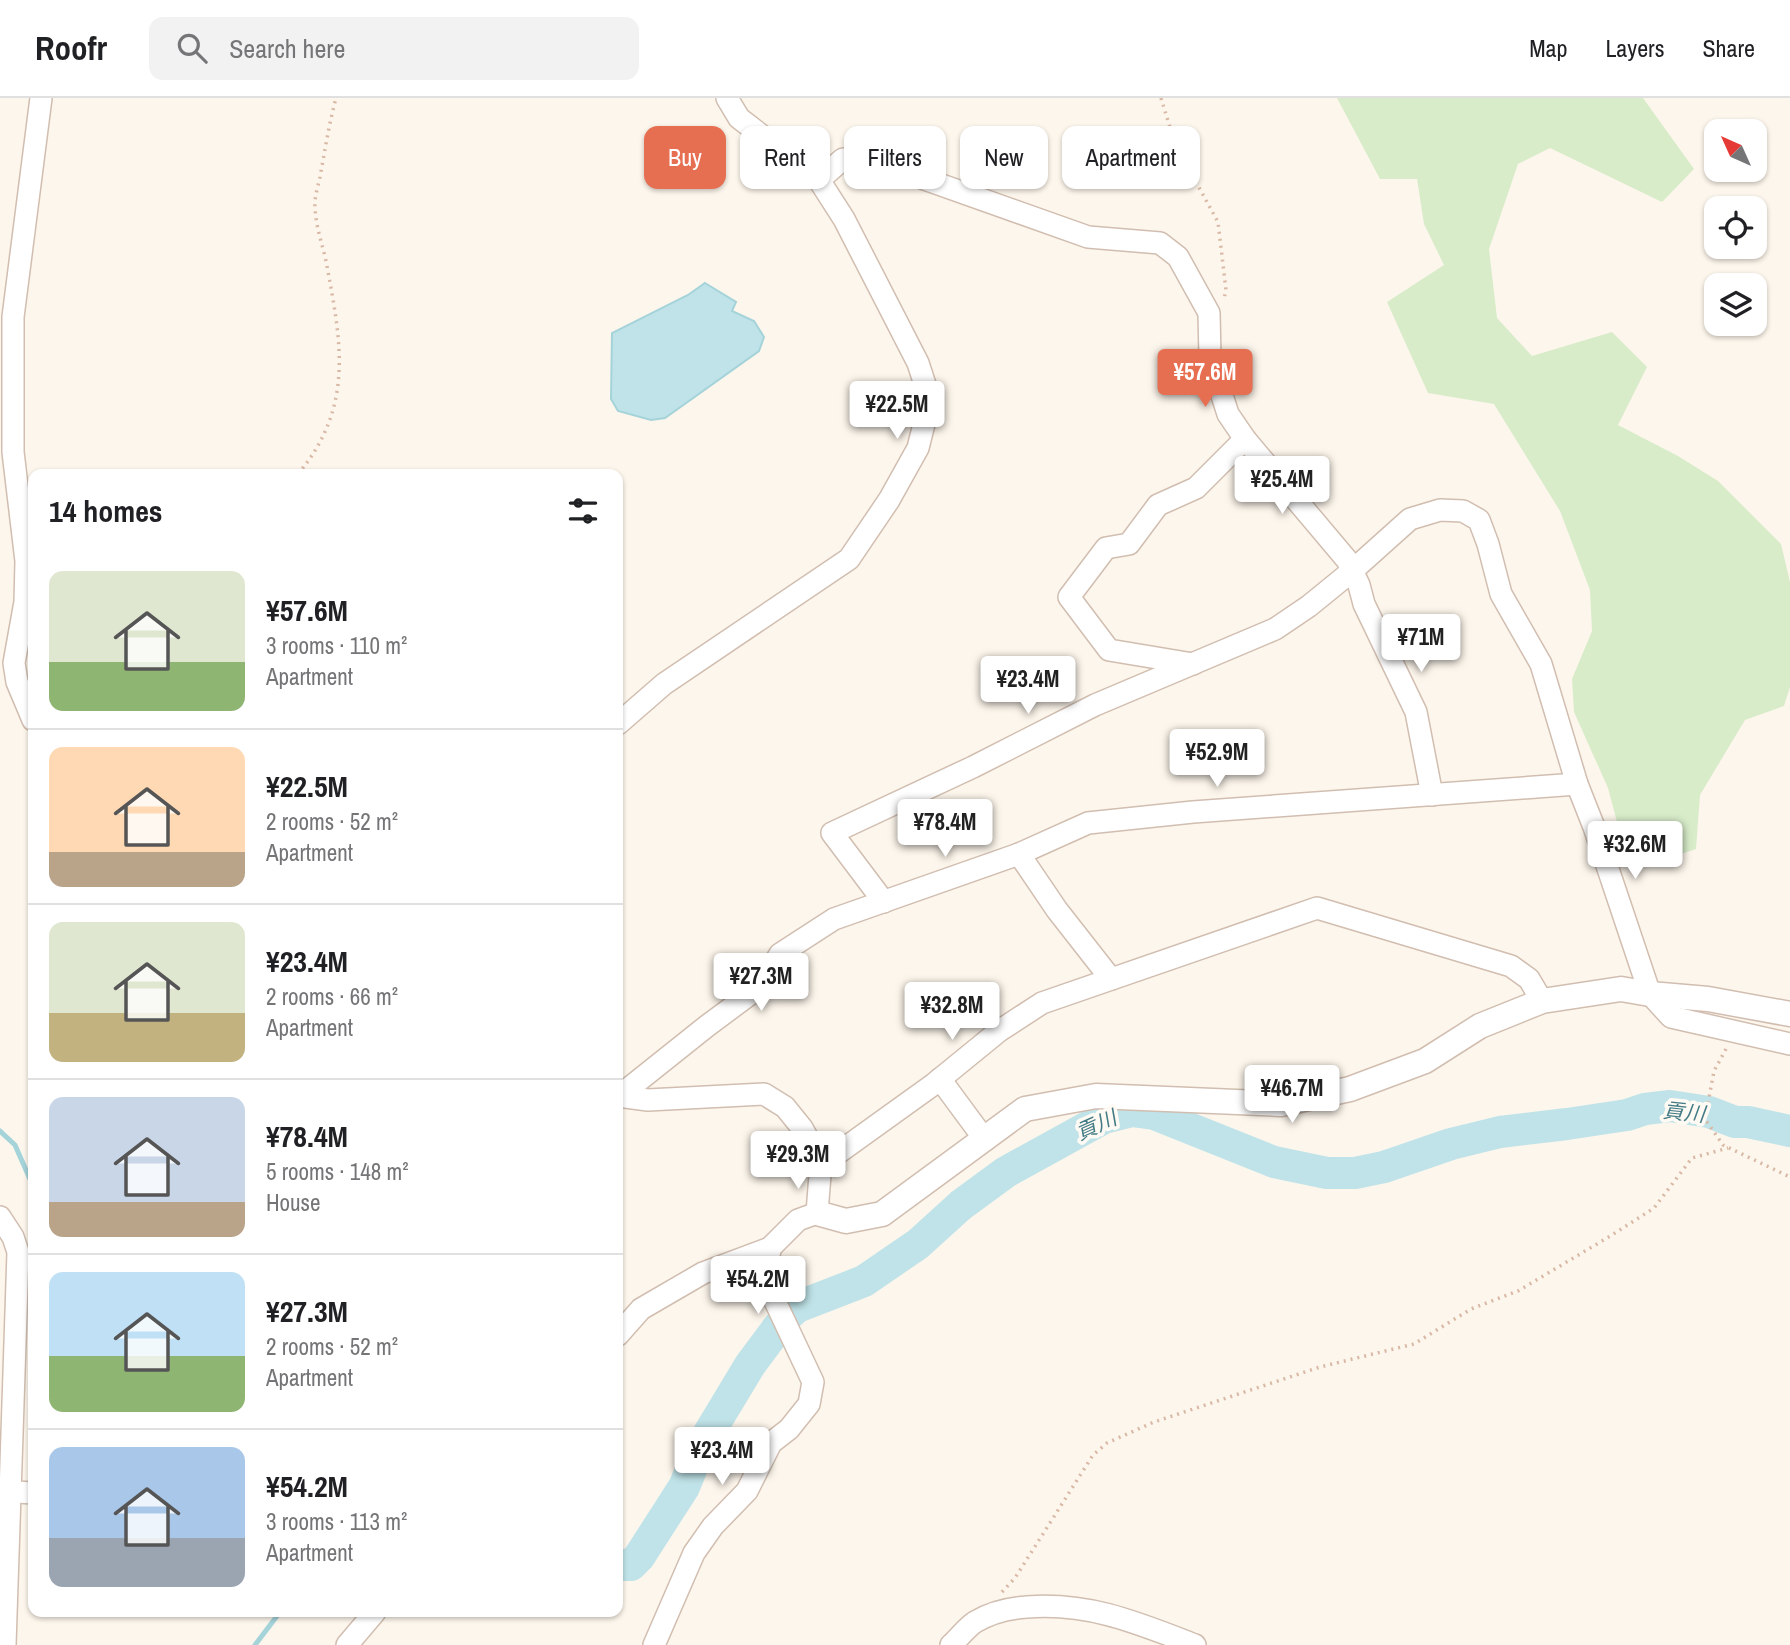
<!DOCTYPE html>
<meta charset="utf-8">
<style>
:root{--surface:#fff;--page:#f2f2f2;--text:#202124;--muted:#757577;--line:#e0e0e0;--accent:#e76f51}
body{margin:0;font-family:"Archivo Narrow","Noto Sans JP",sans-serif;background:var(--page);color:var(--text);height:100vh;display:flex;flex-direction:column;font-size:26px;white-space:nowrap}
*{box-sizing:border-box;margin:0}
p{font-size:23px;color:var(--muted)}
.icon{flex:none;width:38px;height:38px;fill:none;stroke:currentColor;stroke-width:2;stroke-linecap:round;stroke-linejoin:round}
.map{position:relative;flex:1;overflow:hidden}
.panel{position:absolute;left:28px;top:371px;width:595px;height:1148px;display:flex;flex-direction:column;background:var(--surface);border-radius:14px;box-shadow:0 2px 5px #0004}
.panel>*{flex:none}
.top-card{position:absolute;left:644px;top:28px;width:665px;height:63px;display:flex;gap:14px}
.needle{width:46px;rotate:315deg}
.buttons{position:absolute;left:1704px;top:21px;display:grid;gap:14px}
.buttons a{display:grid;place-items:center;width:63px;height:63px;border-radius:14px;background:var(--surface);box-shadow:0 2px 5px #0004;font-size:35px}
.price{position:absolute;translate:-50% -60px;padding:0 16px;border-radius:7px;background:#fff;color:#222;font-size:23px;line-height:46px;filter:drop-shadow(0 2px 4px #0008)}
.price::after{content:'';position:absolute;left:50%;top:42px;width:21px;height:16px;margin-left:-10px;background:inherit;clip-path:polygon(0 0,100% 0,50% 100%)}
.price.selected{background:var(--accent);color:#fff}
ul{padding:0;list-style:none}
li{display:flex;align-items:center;gap:21px;height:175px;padding:0 21px}
li+li{border-top:2px solid var(--line)}
li span{display:grid;place-items:center;flex:none;width:196px;height:140px;border-radius:14px;color:#555}
li>.icon{margin-inline-start:auto}
span .icon{width:84px;height:84px;fill:#fffc;stroke-width:1}
li b{font-size:30px}
h2{display:flex;justify-content:space-between;align-items:center;height:84px;padding:0 21px;font-size:30px}
.tag{padding:0 24px;border-radius:14px;background:var(--surface);box-shadow:0 2px 5px #0004;font-size:24px;line-height:63px}
.tag.selected{background:var(--accent);color:#fff}
header{display:flex;align-items:center;gap:42px;box-sizing:border-box;height:98px;padding:0 35px;background:var(--surface);border-bottom:2px solid var(--line)}
header strong{font-size:33px}
nav{display:flex;gap:38px;margin-inline-start:auto;font-size:24px}
.search{width:490px;height:63px;background:var(--page);display:flex;align-items:center;gap:18px;box-sizing:border-box;padding:0 24px;border-radius:14px;color:var(--muted);font-size:26px}
.map>svg:first-child{display:block}
.green{fill:#d8ecc9}
.water{fill:#bfe3e8;stroke:#a5d3da;stroke-width:2}
.lines{fill:none;stroke-linecap:round;stroke-linejoin:round}
.stream{stroke:#a5d3da;stroke-width:5}
.river{stroke:#bfe3e8;stroke-width:32}
.minor-casing{stroke:#d1beb0;stroke-width:24}
.tertiary-casing{stroke:#d1beb0;stroke-width:27}
.path{stroke:#d9b8a5;stroke-width:3.5;stroke-dasharray:2 5;stroke-linecap:butt}
.minor{stroke:#fff;stroke-width:21}
.tertiary{stroke:#fff;stroke-width:24}
.labels{text-anchor:middle;dominant-baseline:central;stroke-width:7;stroke-linejoin:round;paint-order:stroke}
.water-label{font-size:21px;font-style:italic;fill:#437c86;stroke:#fffaf3}
</style>
<header>
<strong>Roofr</strong>
<div class="search"><svg class="icon" aria-label="search" viewBox="0 0 24 24"><circle cx="10" cy="10" r="6"/><path d="M15 15l6 6"/></svg>Search here</div>
<nav><a>Map</a><a>Layers</a><a>Share</a></nav>
</header>
<div class="map">
<svg width="1790" height="1547" viewBox="0 0 1790 1547">
<rect width="100%" height="100%" fill="#fdf6ec"/>
<path class="green" d="M1337 0H1643L1694 71 1662 104 1550 50 1518 66 1489 151 1497 220 1532 258 1612 234 1647 269 1618 327 1678 358 1718 383 1781 446 1790 484V589L1784 608 1745 622 1700 697 1696 751 1651 766 1621 739 1608 690 1574 614 1572 581 1592 533 1590 492 1560 413 1494 306 1428 295 1387 204 1444 167 1424 126 1417 81H1380Z"/>
<path class="water" d="M705 185 736 204 732 213 754 223 764 239 759 253 665 320 651 322 618 313 611 301 612 235 688 197Z"/>
<g class="lines">
<g class="stream">
<path d="M0 1033 15 1047 33 1088"/>
<path d="M255 1547 280 1514"/>
</g>
<path class="river" d="M618 1467H631L639 1459 684 1389 700 1350 750 1267 785 1220 797 1209 864 1183 918 1146 961 1107 1006 1074 1104 1020 1132 1013 1154 1016 1274 1064 1327 1075H1355L1384 1069 1451 1046 1500 1034 1567 1026 1627 1017 1645 1011 1670 1008 1709 1014 1735 1024H1748L1790 1033"/>
<defs>
<g id="minor">
<path d="M819 82 843 61 871 62 1088 139 1160 145 1178 159 1209 215 1210 260 1228 316 1245 341 1347 462 1359 487 1364 506 1416 614 1432 697"/>
<path d="M1193 566 1109 552 1069 499 1106 450 1129 446 1158 407 1196 390 1245 341"/>
<path d="M33 622 17 584 14 565 25 504 26 463 13 354V219L41 0"/>
<path d="M618 626 664 586 849 461 889 402 918 350 930 302 918 265 844 121 819 82 739 20 727 0"/>
<path d="M1019 756 1057 812 1111 881"/>
<path d="M884 804 832 735 973 669 1095 607 1275 531 1309 508 1352 473 1410 421 1440 412 1463 413 1479 422 1488 446 1501 496 1541 566 1577 686 1594 729 1650 896 1671 919 1790 946"/>
<path d="M940 981 985 1042"/>
<path d="M618 998 648 1002 764 996 785 1009 802 1030 821 1064 817 1115 798 1122 770 1150 703 1175 641 1211 618 1237"/>
<path d="M618 999 707 928 761 888 780 856 834 821 1019 756 1088 725 1193 714 1577 686"/>
<path d="M821 1064 838 1055 934 986 999 933 1042 905 1317 810 1511 868 1529 881 1542 903"/>
<path d="M0 1119 13 1139 18 1154 5 1547"/>
<path d="M0 1393 33 1395"/>
<path d="M347 1547 375 1514"/>
<path d="M654 1547 694 1455 713 1428 747 1393 771 1345 789 1331 809 1306 813 1284 766 1184 770 1150"/>
<path d="M951 1547C959 1540 966 1530 975 1524 990 1515 1010 1510 1027 1509 1089 1504 1138 1525 1195 1547"/>
</g>
<path id="tertiary" d="M817 1115 846 1123 882 1116 1025 1011 1096 998 1281 1006 1350 991 1425 963 1480 928 1542 903 1621 891 1650 896 1708 901 1790 916"/>
</defs>
<use href="#minor" class="minor-casing"/>
<use href="#tertiary" class="tertiary-casing"/>
<g class="path">
<path d="M1161 0 1175 46 1218 124 1226 192 1224 201"/>
<path d="M298 376C355 308 341 243 326 163 322 145 316 129 315 110 314 100 318 89 320 79 325 52 329 26 336 0"/>
<path d="M1726 951 1714 973 1705 1021 1723 1047 1790 1079"/>
<path d="M1002 1494 1015 1480 1093 1357 1107 1345 1154 1324 1320 1269 1414 1246 1471 1211 1518 1193 1612 1137 1654 1110 1692 1060 1728 1050"/>
</g>
<use href="#minor" class="minor"/>
<use href="#tertiary" class="tertiary"/>
</g>
<g class="labels">
<g class="water-label">
<text transform="translate(1684 1014) rotate(6)">貢川</text>
<text transform="translate(1096 1027) rotate(-24)">貢川</text>
</g>
</g>
</svg>
<div class="buttons">
<a><svg class="needle" viewBox="-14 -14 28 28"><path d="M0-13l5 13h-10z" fill="#e53935"/><path d="M0 13l5-13h-10z" fill="#757577"/></svg></a>
<a><svg class="icon" aria-label="locate" viewBox="0 0 24 24"><circle cx="12" cy="12" r="6"/><path d="M12 2v4M12 18v4M2 12h4M18 12h4"/></svg></a>
<a><svg class="icon" aria-label="layers" viewBox="0 0 24 24"><path d="M12 4l9 5-9 5-9-5zM3 14l9 5 9-5"/></svg></a>
</div>
<b class="price selected" style="left:1205px;top:311px">¥57.6M</b>
<b class="price" style="left:897px;top:343px">¥22.5M</b>
<b class="price" style="left:1282px;top:418px">¥25.4M</b>
<b class="price" style="left:1421px;top:576px">¥71M</b>
<b class="price" style="left:1028px;top:618px">¥23.4M</b>
<b class="price" style="left:1217px;top:691px">¥52.9M</b>
<b class="price" style="left:945px;top:761px">¥78.4M</b>
<b class="price" style="left:1635px;top:783px">¥32.6M</b>
<b class="price" style="left:761px;top:915px">¥27.3M</b>
<b class="price" style="left:952px;top:944px">¥32.8M</b>
<b class="price" style="left:1292px;top:1027px">¥46.7M</b>
<b class="price" style="left:798px;top:1093px">¥29.3M</b>
<b class="price" style="left:758px;top:1218px">¥54.2M</b>
<b class="price" style="left:722px;top:1389px">¥23.4M</b>
<div class="top-card">
<a class="tag selected">Buy</a>
<a class="tag">Rent</a>
<a class="tag">Filters</a>
<a class="tag">New</a>
<a class="tag">Apartment</a>
</div>
<section class="panel">
<h2>14 homes<svg class="icon" aria-label="filters" viewBox="0 0 24 24"><path d="M4 7h16M4 17h16"/><circle cx="9" cy="7" r="2"/><circle cx="15" cy="17" r="2"/></svg></h2>
<ul>
<li><span style="background:linear-gradient(#dfe7d0 65%,#8fb573 0)"><svg class="icon" aria-label="home" viewBox="0 0 24 24"><path d="M3 11l9-7 9 7M6 9v11h12V9"/></svg></span><div><b>¥57.6M</b><p>3 rooms · 110 m²</p><p>Apartment</p></div></li>
<li><span style="background:linear-gradient(#ffd9b3 75%,#b9a48a 0)"><svg class="icon" aria-label="home" viewBox="0 0 24 24"><path d="M3 11l9-7 9 7M6 9v11h12V9"/></svg></span><div><b>¥22.5M</b><p>2 rooms · 52 m²</p><p>Apartment</p></div></li>
<li><span style="background:linear-gradient(#dfe7d0 65%,#c2b280 0)"><svg class="icon" aria-label="home" viewBox="0 0 24 24"><path d="M3 11l9-7 9 7M6 9v11h12V9"/></svg></span><div><b>¥23.4M</b><p>2 rooms · 66 m²</p><p>Apartment</p></div></li>
<li><span style="background:linear-gradient(#c9d6e8 75%,#b9a48a 0)"><svg class="icon" aria-label="home" viewBox="0 0 24 24"><path d="M3 11l9-7 9 7M6 9v11h12V9"/></svg></span><div><b>¥78.4M</b><p>5 rooms · 148 m²</p><p>House</p></div></li>
<li><span style="background:linear-gradient(#bfe0f5 60%,#8fb573 0)"><svg class="icon" aria-label="home" viewBox="0 0 24 24"><path d="M3 11l9-7 9 7M6 9v11h12V9"/></svg></span><div><b>¥27.3M</b><p>2 rooms · 52 m²</p><p>Apartment</p></div></li>
<li><span style="background:linear-gradient(#a9c7e8 65%,#9aa5b1 0)"><svg class="icon" aria-label="home" viewBox="0 0 24 24"><path d="M3 11l9-7 9 7M6 9v11h12V9"/></svg></span><div><b>¥54.2M</b><p>3 rooms · 113 m²</p><p>Apartment</p></div></li>
</ul>
</section>
</div>
